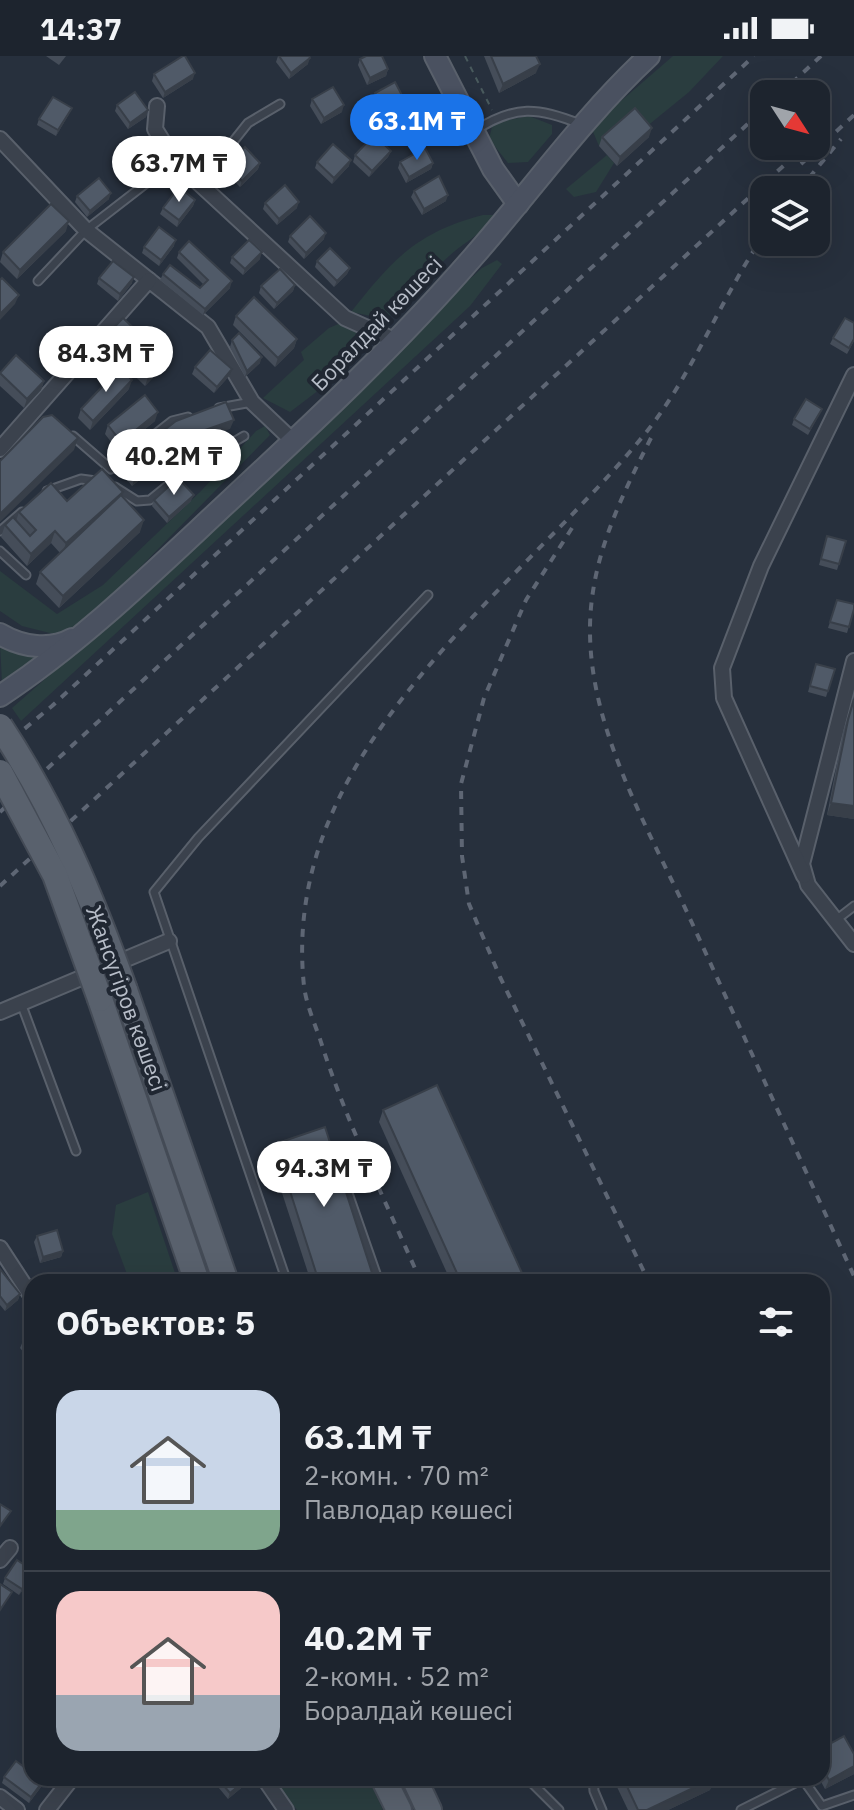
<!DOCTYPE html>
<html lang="ru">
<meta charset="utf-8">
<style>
:root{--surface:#1d242e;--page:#2a303a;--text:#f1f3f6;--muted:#a0a4aa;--line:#3b414a;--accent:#1a73e8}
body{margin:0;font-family:"IBM Plex Sans",sans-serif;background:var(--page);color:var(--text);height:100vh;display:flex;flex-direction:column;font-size:30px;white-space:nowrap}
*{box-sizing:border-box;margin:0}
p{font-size:26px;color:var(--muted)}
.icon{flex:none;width:44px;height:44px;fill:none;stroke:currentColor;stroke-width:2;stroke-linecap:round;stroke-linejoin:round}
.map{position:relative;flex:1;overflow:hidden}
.drawer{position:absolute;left:24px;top:1218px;width:806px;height:512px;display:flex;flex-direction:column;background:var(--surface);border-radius:24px;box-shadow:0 8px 32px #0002,0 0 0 2px var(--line)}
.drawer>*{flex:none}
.needle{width:52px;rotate:126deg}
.controls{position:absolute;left:750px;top:24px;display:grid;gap:16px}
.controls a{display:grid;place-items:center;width:80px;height:80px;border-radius:16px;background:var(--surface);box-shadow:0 8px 32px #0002,0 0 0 2px var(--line);font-size:40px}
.price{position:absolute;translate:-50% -68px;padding:0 18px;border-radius:28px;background:#fff;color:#222;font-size:26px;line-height:52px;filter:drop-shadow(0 2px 4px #0008)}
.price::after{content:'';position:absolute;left:50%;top:48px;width:24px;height:18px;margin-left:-12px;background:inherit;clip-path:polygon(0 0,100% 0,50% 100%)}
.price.on{background:var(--accent);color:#fff}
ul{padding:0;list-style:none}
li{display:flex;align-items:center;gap:24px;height:200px;padding:0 32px}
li+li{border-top:2px solid var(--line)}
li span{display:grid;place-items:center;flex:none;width:224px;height:160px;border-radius:24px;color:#555}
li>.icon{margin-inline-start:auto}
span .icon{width:96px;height:96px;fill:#fffc;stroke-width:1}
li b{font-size:34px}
h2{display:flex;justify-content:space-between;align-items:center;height:96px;padding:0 32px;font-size:34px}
.status{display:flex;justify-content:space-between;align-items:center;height:56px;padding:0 40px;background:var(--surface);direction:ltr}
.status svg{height:22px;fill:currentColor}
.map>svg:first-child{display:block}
.green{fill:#2a3d3f}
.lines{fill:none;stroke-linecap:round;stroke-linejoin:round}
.lane-casing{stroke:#59606b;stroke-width:11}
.street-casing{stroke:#59606b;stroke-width:18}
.secondary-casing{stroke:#59606b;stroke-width:24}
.primary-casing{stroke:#444b56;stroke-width:28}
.path{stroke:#495a5d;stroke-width:2;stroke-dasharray:6 6;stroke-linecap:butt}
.lane{stroke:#3b424d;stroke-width:7}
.street{stroke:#3b424d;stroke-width:14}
.secondary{stroke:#4a5160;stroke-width:20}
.primary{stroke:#59616d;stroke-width:24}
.rail{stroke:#5e6674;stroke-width:4;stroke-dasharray:8 8;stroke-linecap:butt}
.primary-bridge-casing{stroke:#444b56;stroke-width:28;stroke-linecap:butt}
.primary-bridge{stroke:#59616d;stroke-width:24}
.wall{fill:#454d59}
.shaded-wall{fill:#383f49}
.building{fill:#505a68;stroke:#383f49;stroke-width:2}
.labels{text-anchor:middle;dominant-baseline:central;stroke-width:8;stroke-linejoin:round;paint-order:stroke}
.street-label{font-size:22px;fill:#b7bdc8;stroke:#202732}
</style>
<div class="status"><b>14:37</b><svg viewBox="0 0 49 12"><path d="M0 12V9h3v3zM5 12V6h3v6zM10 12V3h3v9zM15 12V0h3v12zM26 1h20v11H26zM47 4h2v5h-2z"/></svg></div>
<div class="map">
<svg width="854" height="1754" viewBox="0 0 854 1754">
<rect width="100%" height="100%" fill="#27303d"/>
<g class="green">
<path d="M673 0H723L689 36 646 71 631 62 599 90 591 71Z"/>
<path d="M529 60 552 69V78L528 106 508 107 489 83 493 67Z"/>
<path d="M607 99 614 107 596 136 574 141 566 133Z"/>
<path d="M483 159H494C482 179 464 186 448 201 426 220 410 244 386 263L351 256C392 204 417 176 483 159Z"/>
<path d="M497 204 502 208 470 250 21 665 12 652 140 540 453 238 482 212Z"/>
<path d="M343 266 373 281 315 337 290 356 263 342 304 304 301 296 329 272Z"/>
<path d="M265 370 270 379 109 543 62 580 22 570 0 555V515L57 558 103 529 201 435 256 375Z"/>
<path d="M0 587 39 598 2 627Z"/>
<path d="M148 1136 178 1226H179H130L112 1178 116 1149Z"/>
<path d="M271 1722H368L383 1754H297Z"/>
</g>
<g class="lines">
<defs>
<g id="lane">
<path d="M476 74C515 49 538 51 580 68"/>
<path d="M201 126 248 67 280 48"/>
<path d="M38 225 86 174 175 105"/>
<path d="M219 352 252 346"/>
<path d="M73 380 111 413 172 365 188 361"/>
<path d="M115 431 137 445 150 444 188 413 244 380"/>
<path d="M47 435 81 423 96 425"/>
<path d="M0 475 22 456"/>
<path d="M0 495 26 519"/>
<path d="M836 864 854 850"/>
<path d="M21 947 76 1095"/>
<path d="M340 1114 379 1226"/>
<path d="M287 1226 154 836 198 782 428 539"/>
<path d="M527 1722 559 1754"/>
<path d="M593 1722 594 1735 602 1754"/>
<path d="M802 1722 822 1750 854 1739"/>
<path d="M741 1754 803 1723"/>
</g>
<g id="street">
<path d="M157 50 155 73 175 105 345 262 394 284"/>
<path d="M0 83 86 174 208 271 252 346 293 385"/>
<path d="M0 393 149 224"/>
<path d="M854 605 802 808 808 829 854 888"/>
<path d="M804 820 724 642 722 612 761 510 854 319"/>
<path d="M0 956 169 885"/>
<path d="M0 1192 32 1241"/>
<path d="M0 1504 10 1492"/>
<path d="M264 1722 286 1754"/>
<path d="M0 1741 17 1754"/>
<path d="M47 1754 72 1722"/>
</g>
<g id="secondary">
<path d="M435 0 493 113 518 148"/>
<path d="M0 578C22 591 50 595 72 583"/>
<path d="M0 640C83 585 153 516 226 448 311 369 398 288 474 200 532 134 584 60 649 0"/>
</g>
<g id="primary">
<path d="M125 934 226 1226"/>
<path d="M100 943 197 1226"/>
<path d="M383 1722 399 1754"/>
<path d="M414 1722 429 1754"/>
</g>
</defs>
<use href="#lane" class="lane-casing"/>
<use href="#street" class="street-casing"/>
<use href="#secondary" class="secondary-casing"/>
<use href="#primary" class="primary-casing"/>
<path class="path" d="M465 0 492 54"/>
<use href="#lane" class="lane"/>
<use href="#street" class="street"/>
<use href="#secondary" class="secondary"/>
<use href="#primary" class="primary"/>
<g class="rail">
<path d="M780 38 821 0"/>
<path d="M801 108 854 59"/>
<path d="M799 134 841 83"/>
<path d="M651 382C620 443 589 506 590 577 591 678 651 777 692 867 746 985 800 1103 854 1220"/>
<path d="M572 472 526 544 484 642 461 728 462 800 469 848 500 921 649 1226"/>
<path d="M0 693 52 650 754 0"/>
<path d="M0 756 764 53"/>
<path d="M0 830 805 90"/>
<path d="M421 1226C386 1146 346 1066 320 983 314 966 306 947 304 930 279 694 511 541 644 379 693 319 720 243 764 179"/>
</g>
<defs>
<g id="primary-bridge">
<path d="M0 670C55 753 92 841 125 934"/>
<path d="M0 716 55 819 100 943"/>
</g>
</defs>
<use href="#primary-bridge" class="primary-bridge-casing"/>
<use href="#primary-bridge" class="primary-bridge"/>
</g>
<g class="wall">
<path d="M46 0H66L59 9Z"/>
<path d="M278 0 308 8 289 23 276 6Z"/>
<path d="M484 0H536V17L499 37Z"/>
<path d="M360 3 388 13 386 20 367 29 358 9Z"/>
<path d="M154 18 193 23 163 42 152 25Z"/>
<path d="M375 37 404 53 383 64 373 43Z"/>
<path d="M312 43 342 56 321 68 310 50Z"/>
<path d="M117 49 148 54 146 61 128 73 115 55Z"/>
<path d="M69 58 56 80 37 69 39 63Z"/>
<path d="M602 81H649L617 110 599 90Z"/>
<path d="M391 95 388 101 369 121 353 106 355 99Z"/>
<path d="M117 102 143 110 141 116 126 126 115 108Z"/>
<path d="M317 106 349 110 332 128 315 112Z"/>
<path d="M400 106 433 107 431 113 406 127 398 112Z"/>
<path d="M260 107 258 113 240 131 224 115 226 108Z"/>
<path d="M414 135 446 145 422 159 411 141Z"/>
<path d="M77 140 109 143 87 161 75 146Z"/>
<path d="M195 144 193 150 177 171 160 158 163 152Z"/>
<path d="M265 147 297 152 277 169 263 153Z"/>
<path d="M66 175 17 223 0 206 3 196Z"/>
<path d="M290 180 324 183 304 203 288 186Z"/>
<path d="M174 190 159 210 142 197 144 191Z"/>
<path d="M179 196 230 232 203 259 160 224 163 218 200 232 203 228 177 202Z"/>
<path d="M232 201 260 203 243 219 230 207Z"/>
<path d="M317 205 350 212 347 218 334 231 315 211Z"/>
<path d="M99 222 132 227 118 245 97 228Z"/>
<path d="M295 229 293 235 274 253 259 237 261 230Z"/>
<path d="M236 260 297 283 294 292 275 311 233 269Z"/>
<path d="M106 280 162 312 145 330 103 289Z"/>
<path d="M833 282 854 285 847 298 830 288Z"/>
<path d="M232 284 260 307 245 321 230 291Z"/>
<path d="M195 311 230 319 214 337 192 318Z"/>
<path d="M0 316 44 325 41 334 24 352 0 330Z"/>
<path d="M129 333 90 374 78 362 81 353Z"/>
<path d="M822 353 808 379 792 369 794 363Z"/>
<path d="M155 365 118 395 105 378 108 369Z"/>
<path d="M230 373 182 390 132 430 120 415 123 406Z"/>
<path d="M123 436 121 439 140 476 59 552 36 528 40 516 60 497 51 487 27 510 1 481 5 469 16 465 19 456 67 445Z"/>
<path d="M154 444 191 445 167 467 152 450Z"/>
<path d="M827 480 846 485 837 514 819 509Z"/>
<path d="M837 544 854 553 847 577 828 572Z"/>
<path d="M835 613 826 641 808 636 814 614Z"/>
<path d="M854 640V763L827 759 843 676Z"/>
<path d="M383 1054 526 1226H451L379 1066Z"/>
<path d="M275 1088 375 1226H311L270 1100Z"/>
<path d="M37 1180 63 1195 61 1201 40 1207 34 1186Z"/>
<path d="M0 1213 20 1238 18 1244 5 1255 0 1249Z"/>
<path d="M32 1278V1306L20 1292 23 1285Z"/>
<path d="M5 1522H32L19 1539 3 1528Z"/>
<path d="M822 1692 854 1698V1718L825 1733 819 1722H822Z"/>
<path d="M4 1721 41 1731 29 1747 2 1727Z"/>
<path d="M215 1722H248L246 1728 228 1743 214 1726Z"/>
<path d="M621 1722H714L710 1734 668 1754H628L617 1731Z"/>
</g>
<g class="shaded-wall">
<path d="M310 2 308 8 289 23 291 17Z"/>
<path d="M540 8 536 17 499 37 503 28Z"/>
<path d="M388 13 386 20 367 29 370 22Z"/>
<path d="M195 17 193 23 163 42 165 36Z"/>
<path d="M406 47 404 53 383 64 386 57Z"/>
<path d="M344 49 342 56 321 68 324 62Z"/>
<path d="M72 52 69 58 56 80 58 74Z"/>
<path d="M148 54 146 61 128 73 130 67Z"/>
<path d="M652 72 649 81 617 110 620 101Z"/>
<path d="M391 95 388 101 369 121 372 115Z"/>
<path d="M351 104 349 110 332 128 334 122Z"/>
<path d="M260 107 258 113 240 131 242 125Z"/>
<path d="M433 107 431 113 406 127 409 121Z"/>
<path d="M143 110 141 116 126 126 129 120Z"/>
<path d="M111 137 109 143 87 161 90 155Z"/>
<path d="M448 139 446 145 422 159 424 153Z"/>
<path d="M195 144 193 150 177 171 179 164Z"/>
<path d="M299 146 297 152 277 169 279 163Z"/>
<path d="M69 165 66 175 17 223 20 214Z"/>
<path d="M326 177 324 183 304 203 306 197Z"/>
<path d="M176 184 174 190 159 210 161 204Z"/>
<path d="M262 196 260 203 243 219 245 213Z"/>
<path d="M350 212 347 218 334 231 337 225Z"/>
<path d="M134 221 132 227 118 245 120 238Z"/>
<path d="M232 225 230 232 203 259 205 253Z"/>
<path d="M295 229 293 235 274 253 277 247Z"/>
<path d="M19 239 15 248 0 264V258Z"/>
<path d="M297 283 294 292 275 311 278 302Z"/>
<path d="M262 301 260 307 245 321 247 315Z"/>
<path d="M166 303 162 312 145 330 148 321Z"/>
<path d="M232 313 230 319 214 337 217 331Z"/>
<path d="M132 324 129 333 90 374 93 365Z"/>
<path d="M44 325 41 334 24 352 27 343Z"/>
<path d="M158 356 155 365 118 395 121 386Z"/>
<path d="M234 364 230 373 182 390 132 430 135 421 185 381Z"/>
<path d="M78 382 74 394 0 466V458Z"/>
<path d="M123 436 118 448 62 499 66 487Z"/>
<path d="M194 439 191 445 167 467 169 461Z"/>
<path d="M144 464 140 476 59 552 63 540Z"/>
<path d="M55 475 51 487 27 510 31 498Z"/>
<path d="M831 747 854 750V763L827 759Z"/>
<path d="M63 1195 61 1201 40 1207 43 1201Z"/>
<path d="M20 1238 18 1244 5 1255 7 1249Z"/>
<path d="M32 1518V1522L19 1539 22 1533Z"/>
<path d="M854 1710V1718L825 1733 829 1724Z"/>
<path d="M248 1722 246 1728 228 1743 230 1737Z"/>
<path d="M714 1722 710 1734 668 1754H647Z"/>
<path d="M43 1725 41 1731 29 1747 31 1741Z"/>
</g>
<g class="building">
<path d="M183 0H185L195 17 165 36 154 18Z"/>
<path d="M279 0H309L310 2 291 17Z"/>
<path d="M366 0H382L388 13 370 22 360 3Z"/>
<path d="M491 0H536L540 8 503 28Z"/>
<path d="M395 26 406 47 386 57 375 37Z"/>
<path d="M333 31 344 49 324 62 312 43Z"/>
<path d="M135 36 148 54 130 67 117 49Z"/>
<path d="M53 41 72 52 58 74 39 63Z"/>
<path d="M635 52 652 72 620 101 602 81Z"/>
<path d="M374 79 391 95 372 115 355 99Z"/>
<path d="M333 88 351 104 334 122 317 106Z"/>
<path d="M245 91 260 107 242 125 226 108Z"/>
<path d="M132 92 143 110 129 120 117 102Z"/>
<path d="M425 92 433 107 409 121 400 106Z"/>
<path d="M439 120 448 139 424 153 414 135Z"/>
<path d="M99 122 111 137 90 155 77 140Z"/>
<path d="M285 129 299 146 279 163 265 147Z"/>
<path d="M179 131 195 144 179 164 163 152Z"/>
<path d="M51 148 69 165 20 214 3 196Z"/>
<path d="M310 160 326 177 306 197 290 180Z"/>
<path d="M159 171 176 184 161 204 144 191Z"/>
<path d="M249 184 262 196 245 213 232 201Z"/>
<path d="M189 185 232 225 205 253 163 218 170 209 200 232 208 224 179 196Z"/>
<path d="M330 192 350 212 337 225 317 205Z"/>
<path d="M113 205 134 221 120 238 99 222Z"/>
<path d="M280 213 295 229 277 247 261 230Z"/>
<path d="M2 222 19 239 0 258V224Z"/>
<path d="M254 241 297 283 278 302 236 260Z"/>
<path d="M123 262 166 303 148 321 106 280Z"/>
<path d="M845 262 854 267V283L849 292 833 282Z"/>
<path d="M239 277 262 301 247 315 232 284Z"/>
<path d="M210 294 232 313 217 331 195 311Z"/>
<path d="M16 299 44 325 27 343 0 317Z"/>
<path d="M120 312 132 324 93 365 81 353Z"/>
<path d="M145 339 158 356 121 386 108 369Z"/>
<path d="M806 343 822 353 810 373 794 363Z"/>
<path d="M226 346 234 364 185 381 135 421 123 406 176 365Z"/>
<path d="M52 359 78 382 0 458V405L43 361Z"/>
<path d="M102 413 123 436 66 487 55 475 31 498 5 469 13 461 30 480 36 474 19 456 51 427 67 445Z"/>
<path d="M178 422 194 439 169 461 154 444Z"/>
<path d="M121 439 144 464 63 540 40 516Z"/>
<path d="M827 480 846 485 839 508 821 503Z"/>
<path d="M837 544 854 548V553L849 571 830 566Z"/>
<path d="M816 608 835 613 828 635 810 630Z"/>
<path d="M854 643V750L831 747 848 664Z"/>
<path d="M437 1029 526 1226H461L383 1054Z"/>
<path d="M325 1071 375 1226H319L275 1088Z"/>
<path d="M57 1174 63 1195 43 1201 37 1180Z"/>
<path d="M0 1213 20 1238 7 1249 0 1240Z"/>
<path d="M32 1278V1297L23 1285Z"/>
<path d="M0 1448 11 1455 0 1470Z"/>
<path d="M17 1504 32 1514V1518L22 1533 5 1522Z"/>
<path d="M0 1528 12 1536 0 1554Z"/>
<path d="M844 1680 854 1698V1710L829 1724 822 1712V1692Z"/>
<path d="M16 1705 32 1717V1722H39L43 1725 31 1741 4 1721Z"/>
<path d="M217 1722H248L230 1737Z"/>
<path d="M623 1722H714L647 1754H638Z"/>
</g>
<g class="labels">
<g class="street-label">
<text transform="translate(376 267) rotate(-46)">Боралдай көшесі</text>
<text transform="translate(127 942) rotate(70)">Жансүгіров көшесі</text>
</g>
</g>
</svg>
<div class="controls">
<a><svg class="needle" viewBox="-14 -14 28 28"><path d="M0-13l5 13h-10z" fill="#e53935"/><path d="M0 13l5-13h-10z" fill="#a0a4aa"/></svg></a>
<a><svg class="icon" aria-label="layers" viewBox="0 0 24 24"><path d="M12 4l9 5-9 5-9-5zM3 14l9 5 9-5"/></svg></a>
</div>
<b class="price on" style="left:417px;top:106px">63.1M ₸</b>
<b class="price" style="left:179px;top:148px">63.7M ₸</b>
<b class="price" style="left:106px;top:338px">84.3M ₸</b>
<b class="price" style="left:174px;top:441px">40.2M ₸</b>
<b class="price" style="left:324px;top:1153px">94.3M ₸</b>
<section class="drawer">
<h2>Объектов: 5<svg class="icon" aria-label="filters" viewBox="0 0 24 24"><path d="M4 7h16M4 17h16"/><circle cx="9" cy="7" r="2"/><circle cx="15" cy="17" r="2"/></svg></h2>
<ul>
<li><span style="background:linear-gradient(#c9d6e8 75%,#7fa58c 0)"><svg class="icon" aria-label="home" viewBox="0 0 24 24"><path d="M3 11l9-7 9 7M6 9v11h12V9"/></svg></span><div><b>63.1M ₸</b><p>2-комн. · 70 m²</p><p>Павлодар көшесі</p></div></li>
<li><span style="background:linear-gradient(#f6c9c9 65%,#9aa5b1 0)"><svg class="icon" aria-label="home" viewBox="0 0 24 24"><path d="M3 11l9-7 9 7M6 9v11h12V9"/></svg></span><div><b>40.2M ₸</b><p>2-комн. · 52 m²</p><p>Боралдай көшесі</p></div></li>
</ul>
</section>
</div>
